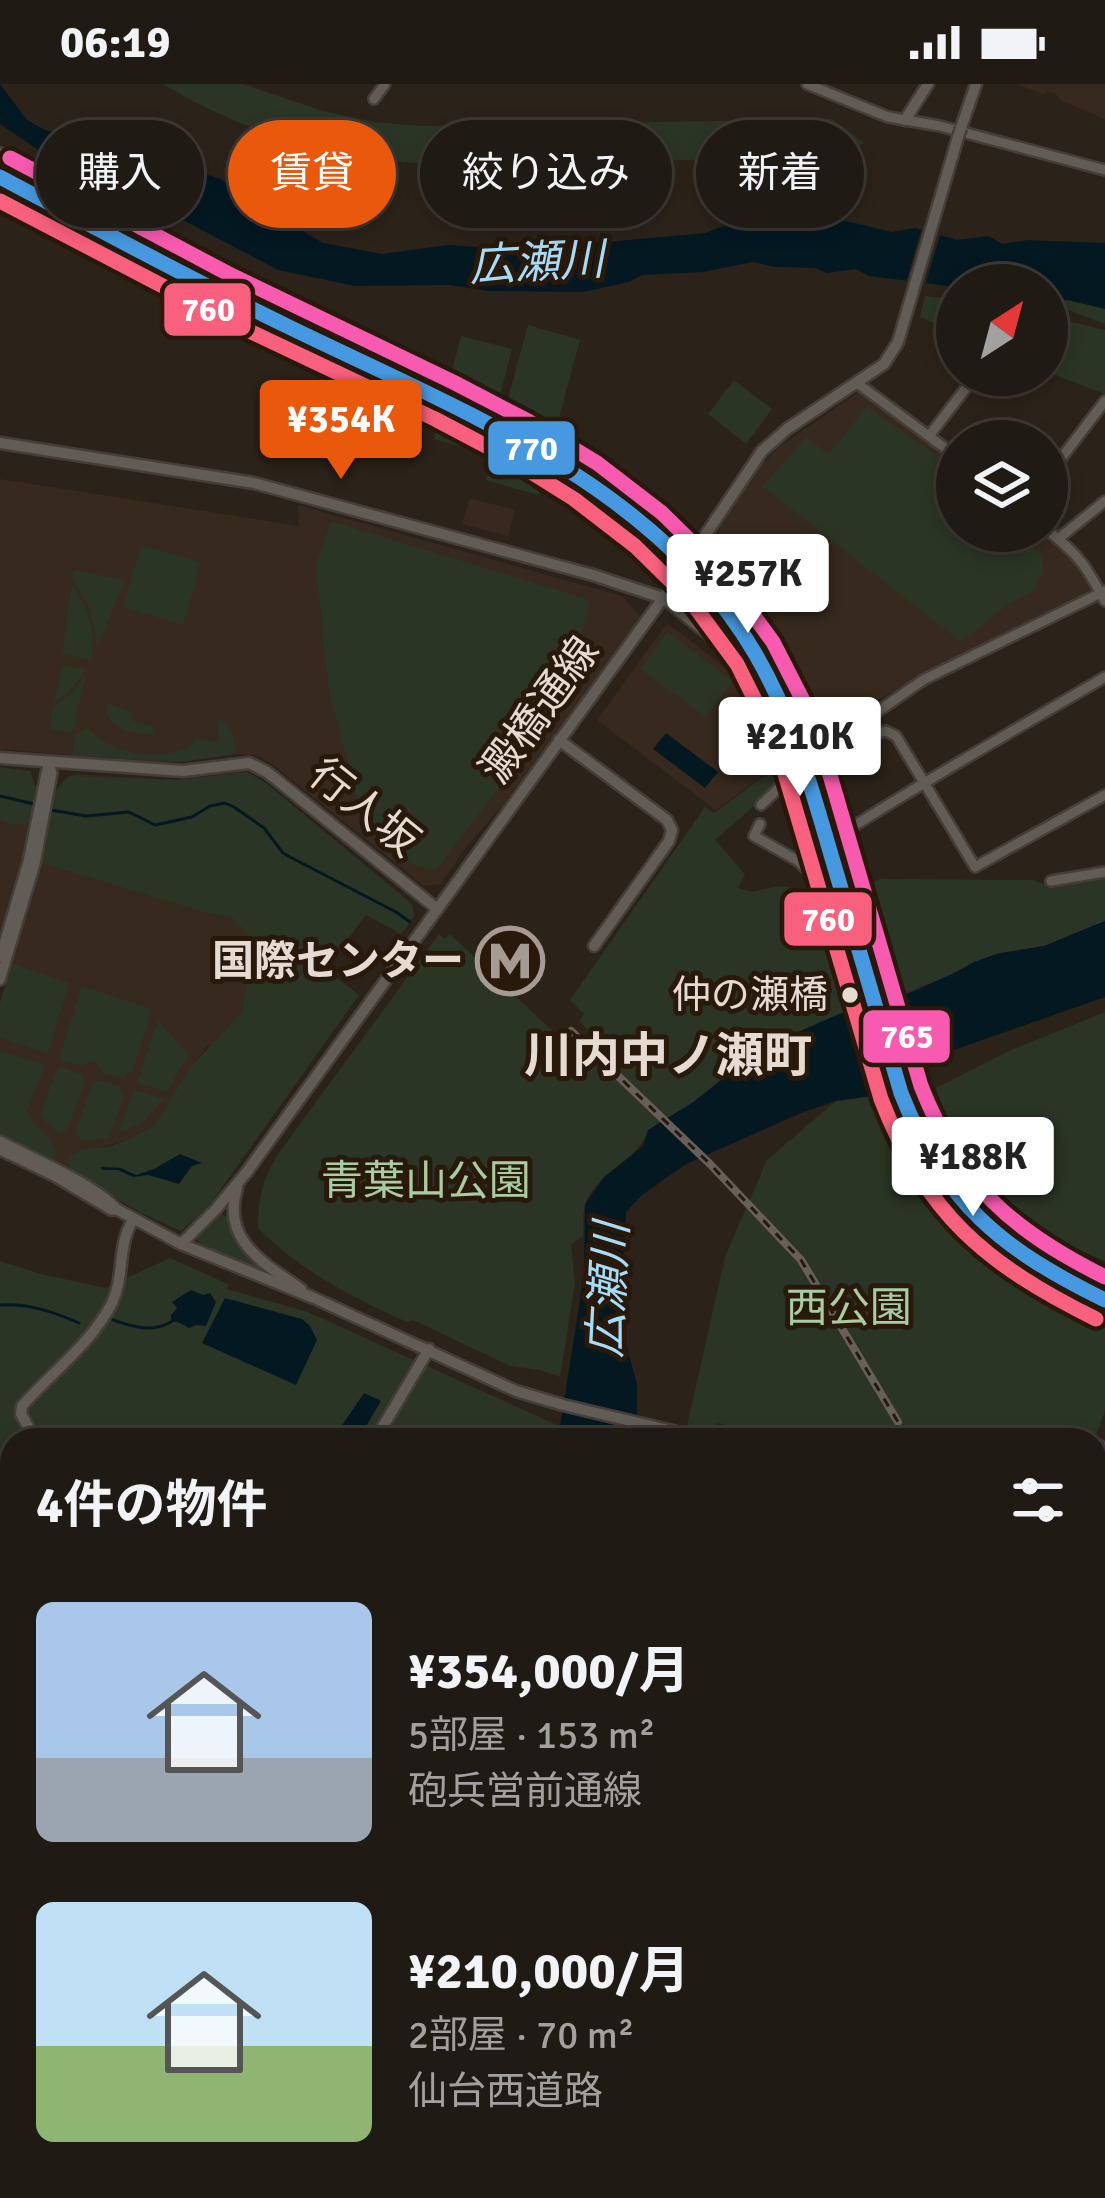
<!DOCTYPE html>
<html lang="ja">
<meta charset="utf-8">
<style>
:root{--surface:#201a14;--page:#2d2722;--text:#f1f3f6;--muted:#a2a1a0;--line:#3d3834;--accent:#ea580c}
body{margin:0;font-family:Signika,"Noto Sans JP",sans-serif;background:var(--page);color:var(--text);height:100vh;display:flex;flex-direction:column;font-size:45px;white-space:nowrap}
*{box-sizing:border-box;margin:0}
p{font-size:39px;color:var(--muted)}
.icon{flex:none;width:66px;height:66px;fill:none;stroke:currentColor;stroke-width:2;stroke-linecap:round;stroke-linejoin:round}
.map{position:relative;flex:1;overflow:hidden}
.drawer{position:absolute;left:0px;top:1344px;width:1107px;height:771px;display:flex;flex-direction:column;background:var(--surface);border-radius:36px 36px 0 0;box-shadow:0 6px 18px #0003,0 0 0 3px var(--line)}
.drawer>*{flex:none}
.top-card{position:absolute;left:36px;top:36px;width:1035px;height:108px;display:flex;gap:24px}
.needle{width:78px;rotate:36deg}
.fabs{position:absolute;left:936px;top:180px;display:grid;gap:24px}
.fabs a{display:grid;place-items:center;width:132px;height:132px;border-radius:50%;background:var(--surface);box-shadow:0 6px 18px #0003,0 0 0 3px var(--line);font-size:60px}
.price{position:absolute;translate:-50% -102px;padding:0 27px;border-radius:12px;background:#fff;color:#222;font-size:39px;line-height:78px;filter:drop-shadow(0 3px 6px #0008)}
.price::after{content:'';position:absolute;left:50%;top:72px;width:36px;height:27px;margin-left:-18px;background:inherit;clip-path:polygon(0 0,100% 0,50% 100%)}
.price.selected{background:var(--accent);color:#fff}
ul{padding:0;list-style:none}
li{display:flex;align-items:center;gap:36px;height:300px;padding:0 36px}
li span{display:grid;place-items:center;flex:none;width:336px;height:240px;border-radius:18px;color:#555}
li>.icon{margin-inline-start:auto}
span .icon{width:144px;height:144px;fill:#fffc;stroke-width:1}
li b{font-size:51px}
h2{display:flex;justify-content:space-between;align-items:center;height:144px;padding:0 36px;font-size:51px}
.tag{padding:0 42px;border-radius:54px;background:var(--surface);box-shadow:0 6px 18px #0003,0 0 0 3px var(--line);font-size:42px;line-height:108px}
.tag.selected{background:var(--accent);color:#fff}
.status{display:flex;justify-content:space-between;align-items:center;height:84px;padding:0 60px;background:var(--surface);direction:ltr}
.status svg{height:33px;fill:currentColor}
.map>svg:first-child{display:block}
.commercial{fill:#38281f}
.education{fill:#37291d}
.green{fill:#2a3525}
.water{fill:#041822}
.pier{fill:#2b231a}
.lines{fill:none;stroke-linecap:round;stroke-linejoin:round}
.stream{stroke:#041822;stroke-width:3}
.motorway-tunnel{stroke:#473f36;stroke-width:15;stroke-dasharray:15 8;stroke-linecap:butt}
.minor-casing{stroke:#453e38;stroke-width:14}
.tertiary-casing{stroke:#453e38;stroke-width:15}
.motorway-casing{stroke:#453e38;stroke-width:20}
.minor{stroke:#625c56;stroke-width:9}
.tertiary{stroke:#625c56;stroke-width:10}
.motorway{stroke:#725f5b;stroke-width:15}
.rail-casing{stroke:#665f5a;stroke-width:8}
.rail{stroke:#28190a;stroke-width:3;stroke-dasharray:9;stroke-linecap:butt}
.tertiary-bridge-casing{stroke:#453e38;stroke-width:15;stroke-linecap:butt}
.motorway-bridge-casing{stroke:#453e38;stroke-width:20;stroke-linecap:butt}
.tertiary-bridge{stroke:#625c56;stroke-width:10}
.motorway-bridge{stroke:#725f5b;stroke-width:15}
.bus-1-casing{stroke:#28190a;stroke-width:24}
.bus-2-casing{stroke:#28190a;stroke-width:24}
.bus-3-casing{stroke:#28190a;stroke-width:24}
.bus-1{stroke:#4699e1;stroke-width:15}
.bus-2{stroke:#f8607d;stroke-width:15}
.bus-3{stroke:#f75aaf;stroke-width:15}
.bus-dot{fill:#e6dbd2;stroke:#28190a;stroke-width:4.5}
.labels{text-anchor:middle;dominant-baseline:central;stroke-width:10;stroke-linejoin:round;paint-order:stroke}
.bus-label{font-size:39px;fill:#e6dbd2;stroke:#28190a;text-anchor:end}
.street-label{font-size:42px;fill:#e6dbd2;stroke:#28190a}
.poi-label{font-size:42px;font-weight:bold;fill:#e6dbd2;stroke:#28190a;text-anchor:end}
.park-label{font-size:42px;fill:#a9cca1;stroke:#28190a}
.water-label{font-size:45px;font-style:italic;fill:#a5dcfa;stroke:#28190a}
.quarter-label{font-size:48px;font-weight:bold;fill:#e6dbd2;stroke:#28190a}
.line-badge{stroke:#28190a;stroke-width:4.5}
.badge-label{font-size:33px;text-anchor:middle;font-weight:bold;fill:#fff}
</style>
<div class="status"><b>06:19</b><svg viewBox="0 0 49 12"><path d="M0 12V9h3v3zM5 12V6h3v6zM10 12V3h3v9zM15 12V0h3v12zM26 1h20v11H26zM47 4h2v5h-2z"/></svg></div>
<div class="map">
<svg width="1105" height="2114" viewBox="0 0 1105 2114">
<rect width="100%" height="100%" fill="#2b231a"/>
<path class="commercial" d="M470 414 515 426 508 452 462 440Z"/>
<g class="education">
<path d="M1017 0H1105V35L1062 17 1056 10 1048 7 1043 10Z"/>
<path d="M860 307 957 379V447H1040L1069 472 1092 507 922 591 852 631 845 638H839L679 506 759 383 779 363Z"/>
<path d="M0 395 299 442 298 421 622 512 641 533 502 722 466 763 441 800 424 802 269 678 255 671 236 670 180 678 143 677 0 665Z"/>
<path d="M667 539 740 595 759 613 773 631 790 671 716 726 597 636Z"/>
<path d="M0 683 30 687 36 704 21 782 0 850Z"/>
<path d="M241 688 251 690 267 700 412 820 414 833 401 850 366 831 328 881 327 887 359 911 207 962 154 1041 127 1056 94 1065 83 1093 13 1057 44 982 0 967V919L42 779 56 706 62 698 74 690 177 696Z"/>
<path d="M267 2103H431L434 2114H269Z"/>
</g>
<g class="green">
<path d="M163 0H243L323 27 374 38 422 42 832 35 864 59 848 68 810 74 442 80C343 79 248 51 163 0Z"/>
<path d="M925 212 957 216V250L920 233Z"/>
<path d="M1068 216 1105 225V240L1047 218Z"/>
<path d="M1047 232 1105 246V310L1047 288Z"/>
<path d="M528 241 580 256 538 411 486 396Z"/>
<path d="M461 252 512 265 485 369 434 355Z"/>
<path d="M734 296 772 325 746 360 708 330Z"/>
<path d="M867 322 937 372 957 391V447H1017L1042 471V491L1034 506 1010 519 961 558 762 402 806 353 829 370Z"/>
<path d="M331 437 590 516 565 618 435 787 416 782 380 763 364 740 329 608 316 481Z"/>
<path d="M141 461 201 478 183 541 123 523Z"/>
<path d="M74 486 125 496 98 562 88 521 72 495Z"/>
<path d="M72 501C88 525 97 548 91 576L62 570Z"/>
<path d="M667 548 733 597 706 633 640 585Z"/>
<path d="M62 581 87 585 73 603 54 620Z"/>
<path d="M86 591 72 649 50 645 53 624 73 607Z"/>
<path d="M106 619 133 628 131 636 154 643 153 651C130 648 106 647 106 619Z"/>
<path d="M218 634 232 647 236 670 180 678 73 672 74 651 88 644C111 671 164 679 194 660V656L218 657Z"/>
<path d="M0 683 30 687 36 704 30 738 15 741 0 736Z"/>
<path d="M772 686 779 694 778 701 715 756 745 790 738 804 752 808 779 802 831 810 832 813 880 795 1033 796 1049 802 1105 793V837L1044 862 1000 869 975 878 953 890 904 910 895 882 851 899 857 924 839 930 648 1046C638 1079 595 1088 585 1122 582 1131 584 1143 583 1152L571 1161 575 1199 560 1293 540 1286 510 1282 413 1236 407 1238C353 1214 299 1186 258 1144 258 1116 263 1094 278 1070L439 850 445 855 450 850 562 956 564 954 601 987 614 973 579 937 584 930 570 916 705 723 714 729Z"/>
<path d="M247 688 267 700 412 820 414 833 401 850 366 831 328 881 327 887 359 911 211 1119 181 1147 141 1129 70 1086 69 1073 82 1065 108 1063 127 1056 154 1041 194 979 242 928 255 858 233 834 204 828 42 779 56 706 69 692 177 696Z"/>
<path d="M12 880 69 899 48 969 0 954V919Z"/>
<path d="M82 902 152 925 132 989 127 988 124 995 103 989 97 979 89 978 82 982 61 976V968Z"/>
<path d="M1105 928V1177C1085 1168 1064 1159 1045 1147 995 1117 950 1061 936 1004L1009 967Z"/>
<path d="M158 936 188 971 167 1008 137 999Z"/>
<path d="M0 967 45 981 27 1026C33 1045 52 1052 57 1069L52 1075 0 1050Z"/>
<path d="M60 983 80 990 85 997 68 1045 59 1050 40 1032 56 987Z"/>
<path d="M100 996 122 1003 121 1007 125 1009 109 1054 81 1057 76 1048 92 1000Z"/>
<path d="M134 1006 164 1015 144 1038 119 1049Z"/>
<path d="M879 1011C910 1086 945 1154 1019 1195 1047 1210 1077 1222 1105 1235V1327L1094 1356H781L718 1339 709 1346 687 1342 725 1173 767 1076 836 1017Z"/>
<path d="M218 1129 228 1133C233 1161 247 1172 268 1187L267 1190 198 1158 196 1151Z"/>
<path d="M170 1174 228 1200 227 1205 308 1228 557 1341 554 1356H12V2103H132L125 2114H0V1177L41 1190 105 1204Z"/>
<path d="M1095 1865 1105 1872V2071L1095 2067Z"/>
</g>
<g class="water">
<path d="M0 0 27 36 45 46 112 60 221 95 250 117 323 159 382 170 448 161 493 164 563 162 705 149 754 131 851 138 891 148 915 144 957 156 988 152 1003 160 1028 156 1105 159V225L1068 216 1047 218V201L957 203 869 192 856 185 827 189 815 184 775 183 753 178 703 188 642 191 629 198 583 208 489 207 449 201 355 202 278 186 187 138 126 117 71 88 0 40Z"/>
<path d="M666 649 718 688 705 704 653 665Z"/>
<path d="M1105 837V913L948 968 879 1011 836 1017 801 1029 686 1080 642 1111 626 1128 621 1242 637 1300V1356H558L584 1190 585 1120 604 1093 643 1062 648 1046 692 1019 760 965 839 930 912 908 952 890 974 878 1000 869 1044 862Z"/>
<path d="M180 1070 202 1079 192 1082 179 1100 148 1091 133 1093 118 1086H102L101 1083 121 1084 136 1091 154 1085Z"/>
<path d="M191 1206 203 1211 210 1209 216 1218 206 1242 196 1241 189 1244 178 1238H171V1231L177 1224 172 1218Z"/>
<path d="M225 1214 302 1235 310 1242 317 1256 296 1301 202 1259Z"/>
<path d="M364 1309 381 1317 358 1356H332Z"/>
<path d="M132 2103H212L204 2114H125Z"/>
<path d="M816 2103H1076L1095 2114 967 2112 764 2114Z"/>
</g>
<path class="pier" d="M923 140 942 145 924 205 905 202Z"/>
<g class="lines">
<g class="stream">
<path d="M0 712 34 720"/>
<path d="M51 726 86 732 129 728 155 741 192 733 210 722 225 719 234 723 264 744 283 769 290 773 396 828 410 838"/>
<path d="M0 1221C28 1219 54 1228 79 1239"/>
<path d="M113 1236C134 1243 151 1249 171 1238"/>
</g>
<g class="motorway-tunnel">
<path d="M296 231C424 290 544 343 653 433 695 468 735 508 763 555 785 592 801 631 815 672"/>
<path d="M291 243C480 332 684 415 781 614"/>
</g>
<defs>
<g id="minor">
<path d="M807 0 888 33 940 42 1105 86"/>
<path d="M374 15 385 0"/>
<path d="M857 299 957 373"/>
<path d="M929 352 976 291"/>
<path d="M1047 393 1105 317"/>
<path d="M1047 446C1079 471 1086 482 1105 517"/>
<path d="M1058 455 1105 417"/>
<path d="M790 631 807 622C845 648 836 660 886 647L896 652 975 783 1105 711"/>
<path d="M844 651 923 596 1105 507"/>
<path d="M761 721 784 699 778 686 799 669"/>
<path d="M760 740 754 752 798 777C820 758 846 748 870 732 947 684 1027 639 1105 593"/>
<path d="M798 777 820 798"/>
<path d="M1051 797 1105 788"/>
<path d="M0 873 28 778 48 680"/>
<path d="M0 896 35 780 52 689 49 679"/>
<path d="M0 1057C32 1074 96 1100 118 1126"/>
<path d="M0 1066 54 1092 111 1126H118"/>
<path d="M1095 1360 1105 1364"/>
<path d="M0 1435H12"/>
<path d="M1105 1631V1632"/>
<path d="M1095 1859 1105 1866"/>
<path d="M0 1938 12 1920"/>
<path d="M264 2103 265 2114"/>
<path d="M682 2114 727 2103"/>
</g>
<g id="tertiary">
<path d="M905 36 928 0"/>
<path d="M961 44 976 0"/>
<path d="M0 359 254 399 593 491 663 514 751 584 778 612 796 636 825 707"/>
<path d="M790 631 789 640 814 711"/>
<path d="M559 656 667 736 672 746 669 757 594 862"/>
<path d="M0 674 183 687 249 679 267 688 436 824"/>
<path d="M923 1002C945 1067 973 1113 1030 1153"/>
<path d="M891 1012C926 1110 999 1197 1105 1222"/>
<path d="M237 1104C221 1157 264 1179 301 1205"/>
<path d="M118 1126 181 1160 314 1214 516 1307 563 1321 711 1356"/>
<path d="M181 1160 216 1125 246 1089 663 514 762 367 787 345 884 280 898 258 958 53"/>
<path d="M31 1356V1348L21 1330 22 1322C52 1288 91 1260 112 1219 125 1192 117 1161 133 1136"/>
<path d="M375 1356 429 1265"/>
<path d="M0 1376 12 1370"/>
<path d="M1095 1396 1105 1372"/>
<path d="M1095 1522 1105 1530"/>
<path d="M1095 1542 1105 1552"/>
<path d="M1095 1745 1105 1754"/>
<path d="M913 2103V2114"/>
</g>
<g id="motorway">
<path d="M0 72 143 154 296 231"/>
<path d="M0 93 291 243"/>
<path d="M884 912C930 1063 946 1136 1105 1197"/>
<path d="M872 916C887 962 898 1013 919 1056 958 1134 1029 1181 1105 1216"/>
</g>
</defs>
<use href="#minor" class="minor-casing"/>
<use href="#tertiary" class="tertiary-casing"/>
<use href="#motorway" class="motorway-casing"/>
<use href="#minor" class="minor"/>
<use href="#tertiary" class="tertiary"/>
<use href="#motorway" class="motorway"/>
<defs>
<path id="rail" d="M571 947 710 1080 801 1176 898 1338"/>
</defs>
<use href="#rail" class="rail-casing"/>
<use href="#rail" class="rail"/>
<defs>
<g id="tertiary-bridge">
<path d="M958 53 961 44"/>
<path d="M825 707 845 767"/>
<path d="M814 711 825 753"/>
<path d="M857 875 875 958 891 1012"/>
<path d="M878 876 923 1002"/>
</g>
<g id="motorway-bridge">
<path d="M826 748 864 884"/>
<path d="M841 761 875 881"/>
</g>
</defs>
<use href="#tertiary-bridge" class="tertiary-bridge-casing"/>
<use href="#motorway-bridge" class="motorway-bridge-casing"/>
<use href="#tertiary-bridge" class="tertiary-bridge"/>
<use href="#motorway-bridge" class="motorway-bridge"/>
<defs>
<path id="bus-1" d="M0 93C96 144 192 196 289 243 457 325 658 401 756 571 794 637 811 703 832 774 855 853 878 931 901 1009 944 1119 1001 1165 1105 1216"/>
<path id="bus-2" d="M0 117 245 245 435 335 507 373 574 415 635 462 690 516 737 580 775 656 881 1015C925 1130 987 1181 1096 1235"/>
<path id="bus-3" d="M10 74 227 189 453 298 528 337 597 379 662 429 721 487 773 558 815 640 921 1002C960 1101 1011 1146 1105 1193"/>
</defs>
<use href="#bus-1" class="bus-1-casing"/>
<use href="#bus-2" class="bus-2-casing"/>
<use href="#bus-3" class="bus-3-casing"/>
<use href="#bus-1" class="bus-1"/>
<use href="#bus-2" class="bus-2"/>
<use href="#bus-3" class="bus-3"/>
</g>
<defs>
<symbol id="metro-ring" viewBox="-11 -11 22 22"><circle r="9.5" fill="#28190a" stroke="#a59b92" stroke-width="1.5"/><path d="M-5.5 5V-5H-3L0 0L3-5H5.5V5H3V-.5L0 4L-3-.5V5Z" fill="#a59b92"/></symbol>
</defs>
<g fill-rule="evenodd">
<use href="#metro-ring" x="472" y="839" width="76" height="76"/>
</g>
<circle class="bus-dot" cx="850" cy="911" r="10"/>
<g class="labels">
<g class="bus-label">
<text x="828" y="911">仲の瀬橋</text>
</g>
<g class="street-label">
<text transform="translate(540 626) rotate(-54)">澱橋通線</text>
<text transform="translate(364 724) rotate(39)">行人坂</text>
</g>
<g class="poi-label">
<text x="464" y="877">国際センター</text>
</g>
<g class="park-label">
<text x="426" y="1097">青葉山公園</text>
<text x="849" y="1224">西公園</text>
</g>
<g class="water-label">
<text transform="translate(537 179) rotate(-3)">広瀬川</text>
<text transform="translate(609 1206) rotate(-87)">広瀬川</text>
</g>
<g class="quarter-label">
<text x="668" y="972">川内中ノ瀬町</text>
</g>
</g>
<g class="line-badge">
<rect x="162" y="197" width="91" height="57" rx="12" fill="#f8607d"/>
<rect x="486" y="335" width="91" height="58" rx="12" fill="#4699e1"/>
<rect x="782" y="806" width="92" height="58" rx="12" fill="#f8607d"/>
<rect x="861" y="924" width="91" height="57" rx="12" fill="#f75aaf"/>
</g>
<g class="badge-label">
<text x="208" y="237">760</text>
<text x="531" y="376">770</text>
<text x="828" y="847">760</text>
<text x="907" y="964">765</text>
</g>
</svg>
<div class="fabs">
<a><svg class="needle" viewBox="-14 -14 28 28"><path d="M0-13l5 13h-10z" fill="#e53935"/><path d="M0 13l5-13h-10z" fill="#a2a1a0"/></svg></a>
<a><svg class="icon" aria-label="layers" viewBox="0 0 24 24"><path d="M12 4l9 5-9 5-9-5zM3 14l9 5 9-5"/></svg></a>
</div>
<b class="price selected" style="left:341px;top:398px">¥354K</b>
<b class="price" style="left:748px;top:552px">¥257K</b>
<b class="price" style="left:800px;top:715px">¥210K</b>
<b class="price" style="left:973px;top:1135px">¥188K</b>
<div class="top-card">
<a class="tag">購入</a>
<a class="tag selected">賃貸</a>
<a class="tag">絞り込み</a>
<a class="tag">新着</a>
</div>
<section class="drawer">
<h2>4件の物件<svg class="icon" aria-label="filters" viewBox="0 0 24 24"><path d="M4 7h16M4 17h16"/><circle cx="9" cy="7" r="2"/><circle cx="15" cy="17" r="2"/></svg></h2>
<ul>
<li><span style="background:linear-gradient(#a9c7e8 65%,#9aa5b1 0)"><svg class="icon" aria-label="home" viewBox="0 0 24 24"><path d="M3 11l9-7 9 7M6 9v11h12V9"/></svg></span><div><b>¥354,000/月</b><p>5部屋 · 153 m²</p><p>砲兵営前通線</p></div></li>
<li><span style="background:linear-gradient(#bfe0f5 60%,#8fb573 0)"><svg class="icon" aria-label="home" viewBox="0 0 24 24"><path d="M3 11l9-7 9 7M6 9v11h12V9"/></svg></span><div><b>¥210,000/月</b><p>2部屋 · 70 m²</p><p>仙台西道路</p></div></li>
</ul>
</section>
</div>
